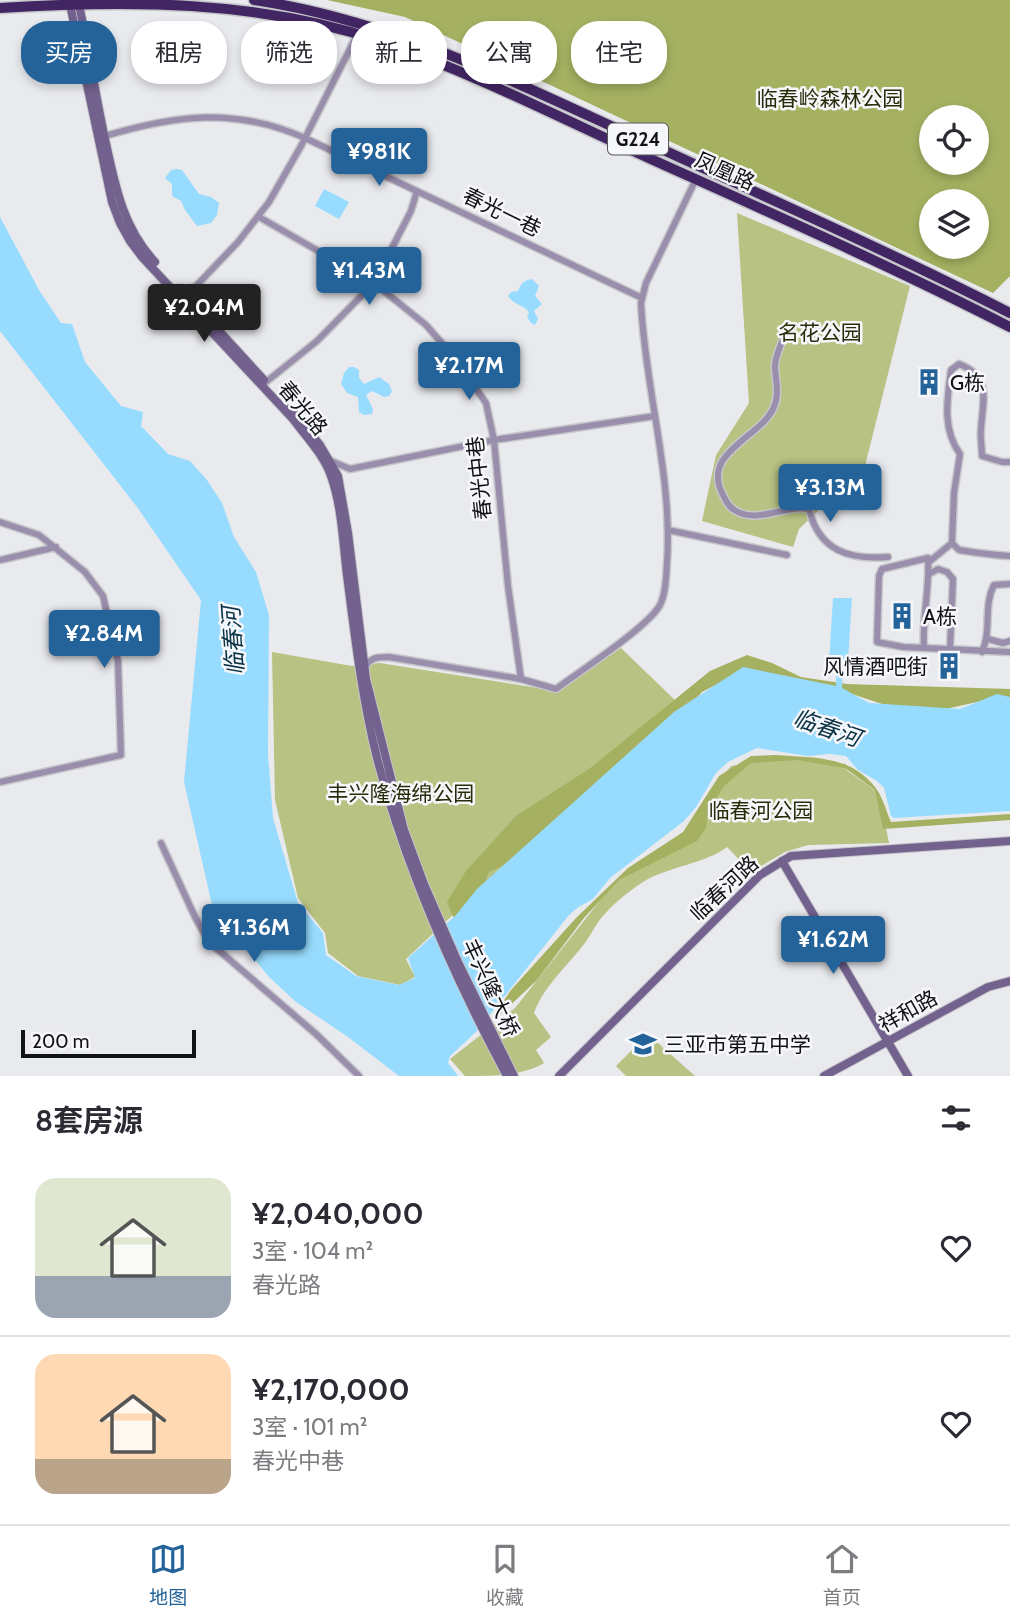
<!DOCTYPE html>
<html lang="zh">
<meta charset="utf-8">
<style>
:root{--surface:#fff;--page:#f2f2f3;--text:#2b2b33;--muted:#7c7c81;--line:#e1e1e2;--accent:#236399}
body{margin:0;font-family:Cabin,"Noto Sans SC",sans-serif;background:var(--page);color:var(--text);height:100vh;display:flex;flex-direction:column;font-size:26px;white-space:nowrap}
*{box-sizing:border-box;margin:0}
p{font-size:23px;color:var(--muted)}
.icon{flex:none;width:38px;height:38px;fill:none;stroke:currentColor;stroke-width:2;stroke-linecap:round;stroke-linejoin:round}
.map{position:relative;height:1076px;overflow:hidden}
.drawer{display:flex;flex-direction:column;background:var(--surface);flex:1}
.drawer>*{flex:none}
.banner{position:absolute;left:21px;top:21px;width:970px;height:63px;display:flex;gap:14px}
.fabs{position:absolute;left:919px;top:105px;display:grid;gap:14px}
.fabs a{display:grid;place-items:center;width:70px;height:70px;border-radius:50%;background:var(--surface);box-shadow:0 4px 10px #0003;font-size:35px}
.scale{position:absolute;left:21px;bottom:18px;width:175px;box-sizing:border-box;padding-left:7px;border:4px solid #111213;border-top:0;font-size:19px;line-height:24px;white-space:nowrap;color:#111213;-webkit-text-stroke:5px #f6f7fb;paint-order:stroke}
.price{position:absolute;translate:-50% -60px;padding:0 16px;border-radius:7px;background:var(--accent);color:#fff;font-size:23px;line-height:46px;filter:drop-shadow(0 2px 4px #0008)}
.price::after{content:'';position:absolute;left:50%;top:42px;width:21px;height:16px;margin-left:-10px;background:inherit;clip-path:polygon(0 0,100% 0,50% 100%)}
.price.current{background:#222;color:#fff}
ul{padding:0;list-style:none}
li{display:flex;align-items:center;gap:21px;height:175px;padding:0 35px}
li+li{border-top:2px solid var(--line)}
li span{display:grid;place-items:center;flex:none;width:196px;height:140px;border-radius:21px;color:#555}
li>.icon{margin-inline-start:auto}
span .icon{width:84px;height:84px;fill:#fffc;stroke-width:1}
li b{font-size:30px}
h2{display:flex;justify-content:space-between;align-items:center;height:84px;padding:0 35px;font-size:30px}
.tag{padding:0 24px;border-radius:28px;background:var(--surface);box-shadow:0 4px 10px #0003;font-size:24px;line-height:63px}
.tag.current{background:var(--accent);color:#fff}
.tab-bar{display:flex;justify-content:space-around;align-items:center;height:98px;border-top:2px solid var(--line);background:var(--surface);font-size:19px;color:var(--muted)}
.tab-bar a{display:grid;justify-items:center;gap:4px}
.tab-bar .current{color:var(--accent)}
.map>svg:first-child{display:block}
.green{fill:#b8c282}
.forest{fill:#a5b161;fill-rule:evenodd}
.water{fill:#97dcfe}
.lines{fill:none;stroke-linecap:round;stroke-linejoin:round}
.street-casing{stroke:#c6c7cb;stroke-width:9}
.secondary-casing{stroke:#c6c7cb;stroke-width:10}
.highway-casing{stroke:#c6c7cb;stroke-width:13}
.street{stroke:#9a8ead;stroke-width:6}
.secondary{stroke:#73618e;stroke-width:8}
.highway{stroke:#422663;stroke-width:10}
.labels{text-anchor:middle;dominant-baseline:central;stroke-width:5;stroke-linejoin:round;paint-order:stroke}
.shield{fill:#f6f7fb;stroke:#565759;stroke-width:2}
.shield-label{font-size:19px;font-weight:bold;fill:#111213}
.park-label{font-size:21px;fill:#282c09;stroke:#f6f7fb}
.street-label{font-size:21px;fill:#111213;stroke:#f6f7fb}
.poi-label{font-size:21px;fill:#111213;stroke:#f6f7fb;text-anchor:start}
.water-label{font-size:23px;font-style:italic;fill:#0b3446;stroke:#f6f7fb}
</style>
<div class="map">
<svg width="1010" height="1076" viewBox="0 0 1010 1076">
<rect width="100%" height="100%" fill="#e9eaee"/>
<g class="green">
<path d="M737 213 910 286 865 466 799 529 793 547 702 521 716 455 749 403Z"/>
<path d="M621 648 678 703 406 959 415 977 400 985 358 976 328 953 325 933 298 898 275 800 272 652 352 666 380 663 557 691Z"/>
<path d="M777 758 846 764 845 768 849 772 879 793 889 843 808 845 785 852 751 872 727 847C707 863 667 867 643 882 629 891 613 904 602 917 594 927 589 939 581 948 564 969 543 988 534 1013L551 1037 536 1050 544 1063C523 1076 492 1076 465 1076L450 1059 515 1008 613 884 700 821 712 789 731 766Z"/>
<path d="M640 1042 658 1043 695 1076H626L616 1066Z"/>
</g>
<g class="forest">
<path d="M327 0H1010V276L993 293 405 17ZM931 117H976V163H931ZM931 201H976V247H931Z"/>
<path d="M747 655 772 663 801 677 847 684 1010 689V698L999 697 946 709 891 707 852 694 745 670 702 692 650 750 511 862 489 872 479 899 469 955 447 902 466 871 516 816 589 769 710 671Z"/>
<path d="M776 755C813 758 850 755 875 787 883 797 886 811 891 822L1010 814V820L883 829 875 790 845 768 797 760 751 763 724 786 708 812 706 828 697 841 619 880 584 918 537 980 498 1017 494 1015 511 990 576 918 628 868 683 832 719 776 751 756Z"/>
</g>
<g class="water">
<path d="M177 169 182 170 199 194 211 197 219 203 217 215 211 223 197 226 185 210 181 201 172 196V184L165 178 171 170Z"/>
<path d="M324 189 349 202 339 219 315 206Z"/>
<path d="M0 217 39 290 61 323 72 324 85 362 121 406 143 412 141 426 168 454 190 461 207 480 222 503 234 537 256 572 269 615 268 754 273 818 298 903 323 933 326 955 356 976 399 985 415 978 408 958 456 915 477 889 674 712 743 667 836 686V663L829 662 833 598H852L848 661 843 664 842 688 869 703 960 709 997 694 1010 697V811L894 818 891 816 884 788 877 781 858 770 846 756 830 754 808 756 757 748 728 762 716 773 696 807 684 821 610 878 593 899 577 908 569 915 476 1032 450 1056 448 1063 458 1076H399L348 1037 296 1002 268 976 212 905 184 782 201 600 137 507 0 331Z"/>
<path d="M532 279 539 286 535 296 542 304 534 311 538 319 535 325 531 323 527 317 529 313C526 305 513 305 508 296L511 292 518 291C521 283 524 280 532 279Z"/>
<path d="M349 367H354L359 370V378L364 384 379 377 389 384 392 391 389 396 384 397 372 391 366 395 373 409 372 414 364 415 359 412 358 397 347 393 341 384 344 373Z"/>
</g>
<g class="lines">
<defs>
<g id="street">
<path d="M105 136C176 115 235 107 305 138L642 298"/>
<path d="M259 217 374 283 426 325 454 357 486 403 494 440 508 586 521 679"/>
<path d="M178 288 190 289 196 286 238 242 269 202 301 146 357 35"/>
<path d="M787 329C783 340 776 353 775 365 775 379 780 393 774 407 761 438 700 452 723 495 726 501 729 508 736 511 759 524 786 504 809 509"/>
<path d="M266 382 317 341 374 283 411 211 417 191"/>
<path d="M331 461 350 469 494 440 655 416"/>
<path d="M858 479 848 487 842 483C828 486 819 498 809 509 819 551 849 560 888 557"/>
<path d="M0 522 39 535 85 572 103 596 118 661 121 755 0 782"/>
<path d="M668 530 787 555"/>
<path d="M952 543 954 493 960 454C942 429 947 400 951 370L959 364C992 377 983 399 981 429 980 438 982 447 982 456L1002 462H1010"/>
<path d="M0 560 56 547"/>
<path d="M929 562 952 543 959 550C977 553 993 555 1010 556"/>
<path d="M929 574 938 569 947 572 953 579 950 649"/>
<path d="M988 639 1003 643 1010 641"/>
<path d="M924 647C922 617 930 588 928 558L882 569 879 576 877 642 903 647 1010 652"/>
<path d="M982 652C992 630 983 606 994 585L1010 584"/>
<path d="M364 668C371 657 377 657 389 657L521 679 556 689C580 671 648 627 660 605 666 593 666 577 667 563 673 476 645 390 641 303L646 283 696 179"/>
<path d="M161 843 195 917 209 942 316 1034 359 1076"/>
</g>
<g id="secondary">
<path d="M69 0 112 202 120 223 130 241 142 257 293 419C306 437 324 455 331 476 342 507 343 543 347 575 355 637 362 698 377 758 406 869 453 975 507 1076"/>
<path d="M78 0C88 46 95 93 105 139 115 184 122 227 155 262"/>
<path d="M209 320 264 380"/>
<path d="M290 408 320 445 338 476 348 533 366 679 404 830 424 884 458 962 514 1076"/>
<path d="M782 861 908 1076"/>
<path d="M559 1076 760 875 791 856 1010 841"/>
<path d="M824 1076 988 987 1010 981"/>
</g>
<g id="highway">
<path d="M254 0C395 21 518 84 646 142 768 198 890 252 1010 313"/>
<path d="M0 8C127 0 258 0 380 41 474 73 562 119 653 160 773 214 893 267 1010 327"/>
</g>
</defs>
<use href="#street" class="street-casing"/>
<use href="#secondary" class="secondary-casing"/>
<use href="#highway" class="highway-casing"/>
<use href="#street" class="street"/>
<use href="#secondary" class="secondary"/>
<use href="#highway" class="highway"/>
</g>
<defs>
<symbol id="building-bare" viewBox="-9 -9 18 18"><path d="M-4-6H4V6H1V3H-1V6H-4ZM-2.5-4.3h1.7v1.8h-1.7ZM.8-4.3h1.7v1.8H.8ZM-2.5-1h1.7V.8h-1.7ZM.8-1h1.7V.8H.8Z" fill="#236399" stroke="#f6f7fb" stroke-width="2.5" paint-order="stroke"/></symbol>
<symbol id="school-bare" viewBox="-9 -9 18 18"><path d="M0-5L7-2L0 1L-7-2ZM-4 1L0 2.5L4 1V4Q0 6-4 4Z" fill="#236399" stroke="#f6f7fb" stroke-width="2.5" paint-order="stroke"/></symbol>
</defs>
<g fill-rule="evenodd">
<use href="#building-bare" x="910" y="363" width="38" height="38"/>
<use href="#building-bare" x="883" y="597" width="38" height="38"/>
<use href="#building-bare" x="930" y="647" width="38" height="38"/>
<use href="#school-bare" x="624" y="1025" width="38" height="38"/>
</g>
<g class="labels">
<rect class="shield" x="608" y="123.5" width="60" height="31" rx="5"/>
<g class="shield-label">
<text x="638" y="139">G224</text>
</g>
<g class="park-label">
<text x="830" y="98">临春岭森林公园</text>
<text x="820" y="332">名花公园</text>
<text x="401" y="793">丰兴隆海绵公园</text>
<text x="761" y="810">临春河公园</text>
</g>
<g class="street-label">
<text transform="translate(725 171) rotate(24)">凤凰路</text>
<text transform="translate(502 212) rotate(26)">春光一巷</text>
<text transform="translate(303 408) rotate(50)">春光路</text>
<text transform="translate(479 478) rotate(-96)">春光中巷</text>
<text transform="translate(724 888) rotate(-43)">临春河路</text>
<text transform="translate(491 988) rotate(65)">丰兴隆大桥</text>
<text transform="translate(908 1011) rotate(-29)">祥和路</text>
</g>
<g class="poi-label">
<text x="950" y="382">G栋</text>
<text x="923" y="616">A栋</text>
<text x="928" y="666" text-anchor="end">风情酒吧街</text>
<text x="664" y="1044">三亚市第五中学</text>
</g>
<g class="water-label">
<text transform="translate(233 641) rotate(-94)">临春河</text>
<text transform="translate(827 728) rotate(19)">临春河</text>
</g>
</g>
</svg>
<div class="fabs">
<a><svg class="icon" aria-label="locate" viewBox="0 0 24 24"><circle cx="12" cy="12" r="6"/><path d="M12 2v4M12 18v4M2 12h4M18 12h4"/></svg></a>
<a><svg class="icon" aria-label="layers" viewBox="0 0 24 24"><path d="M12 4l9 5-9 5-9-5zM3 14l9 5 9-5"/></svg></a>
</div>
<div class="scale">200 m</div>
<b class="price" style="left:379px;top:188px">¥981K</b>
<b class="price" style="left:369px;top:307px">¥1.43M</b>
<b class="price current" style="left:204px;top:344px">¥2.04M</b>
<b class="price" style="left:469px;top:402px">¥2.17M</b>
<b class="price" style="left:830px;top:524px">¥3.13M</b>
<b class="price" style="left:104px;top:670px">¥2.84M</b>
<b class="price" style="left:254px;top:964px">¥1.36M</b>
<b class="price" style="left:833px;top:976px">¥1.62M</b>
<div class="banner">
<a class="tag current">买房</a>
<a class="tag">租房</a>
<a class="tag">筛选</a>
<a class="tag">新上</a>
<a class="tag">公寓</a>
<a class="tag">住宅</a>
</div>
</div>
<section class="drawer">
<h2>8套房源<svg class="icon" aria-label="filters" viewBox="0 0 24 24"><path d="M4 7h16M4 17h16"/><circle cx="9" cy="7" r="2"/><circle cx="15" cy="17" r="2"/></svg></h2>
<ul>
<li><span style="background:linear-gradient(#dfe7d0 70%,#9aa5b1 0)"><svg class="icon" aria-label="home" viewBox="0 0 24 24"><path d="M3 11l9-7 9 7M6 9v11h12V9"/></svg></span><div><b>¥2,040,000</b><p>3室 · 104 m²</p><p>春光路</p></div><svg class="icon" aria-label="heart" viewBox="0 0 24 24"><path d="M12 20l-8-8c-3-5 5-10 8-4 3-6 11-1 8 4z"/></svg></li>
<li><span style="background:linear-gradient(#ffd9b3 75%,#b9a48a 0)"><svg class="icon" aria-label="home" viewBox="0 0 24 24"><path d="M3 11l9-7 9 7M6 9v11h12V9"/></svg></span><div><b>¥2,170,000</b><p>3室 · 101 m²</p><p>春光中巷</p></div><svg class="icon" aria-label="heart" viewBox="0 0 24 24"><path d="M12 20l-8-8c-3-5 5-10 8-4 3-6 11-1 8 4z"/></svg></li>
</ul>
</section>
<nav class="tab-bar">
<a class="current"><svg class="icon" aria-label="map" viewBox="0 0 24 24"><path d="M3 6l6-2 6 2 6-2v14l-6 2-6-2-6 2zM9 4v14M15 6v14"/></svg>地图</a>
<a><svg class="icon" aria-label="saved" viewBox="0 0 24 24"><path d="M7 4h10v16l-5-4-5 4z"/></svg>收藏</a>
<a><svg class="icon" aria-label="home" viewBox="0 0 24 24"><path d="M3 11l9-7 9 7M6 9v11h12V9"/></svg>首页</a>
</nav>
